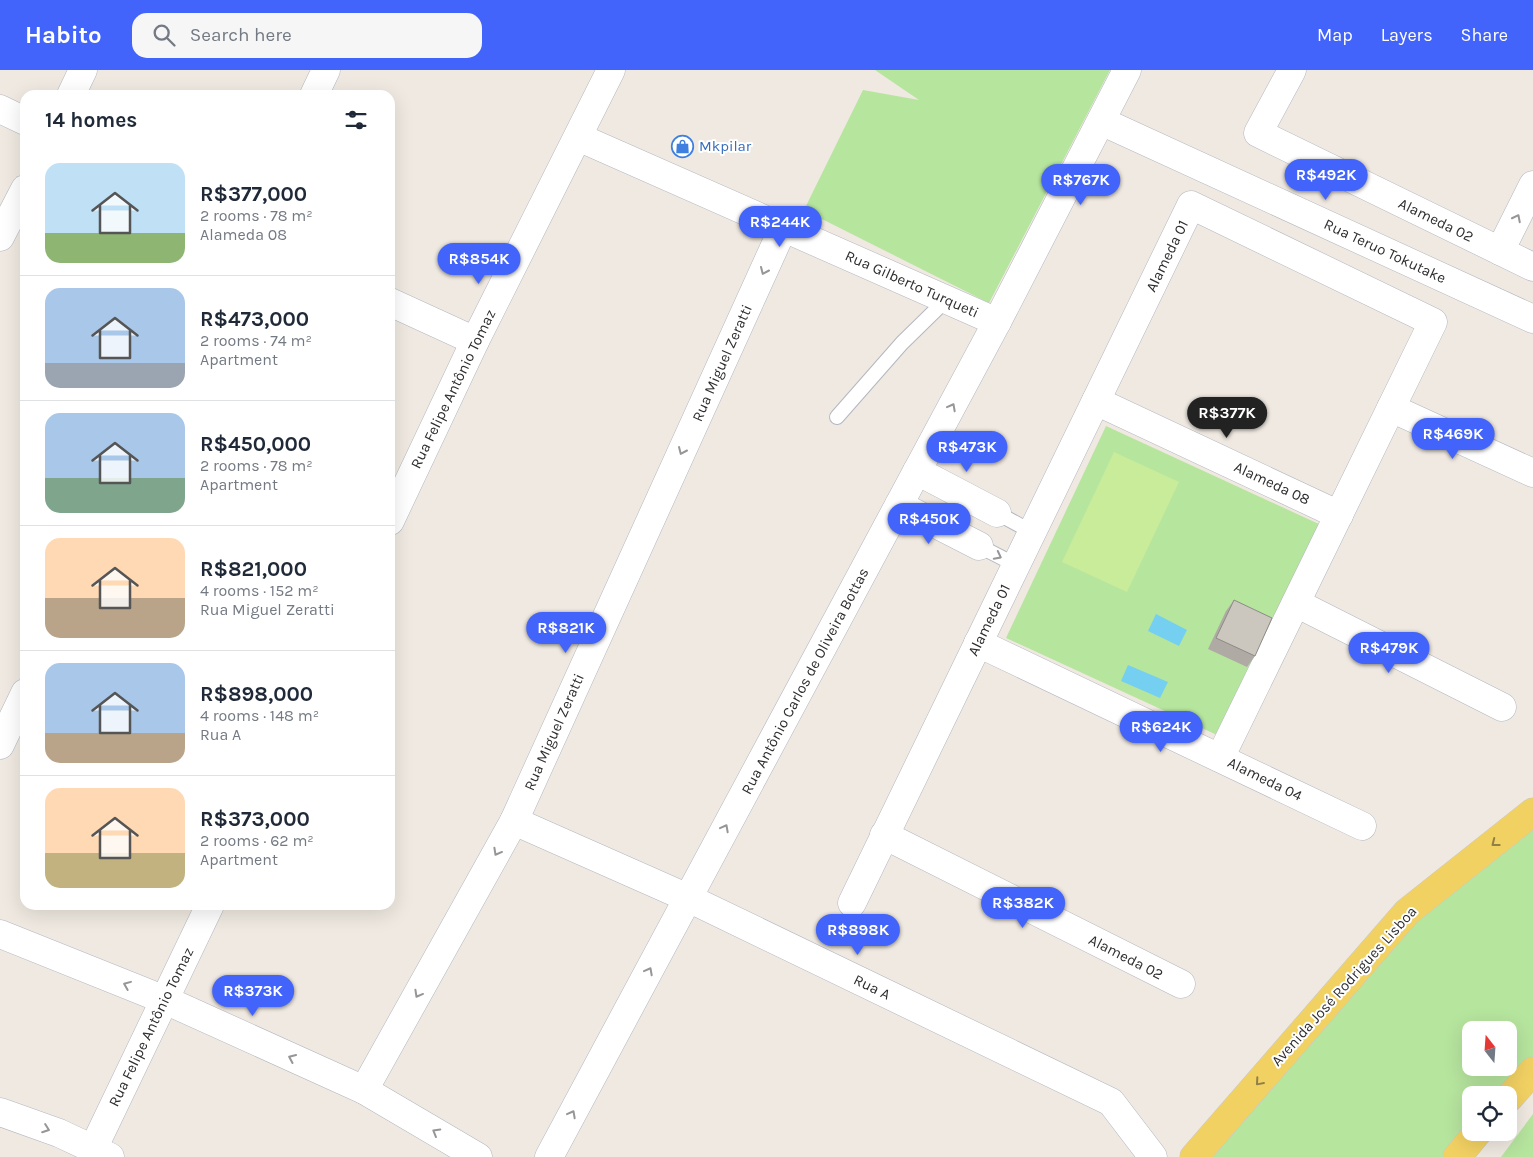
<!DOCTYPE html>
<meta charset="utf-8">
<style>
:root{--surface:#fff;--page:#f6f6f7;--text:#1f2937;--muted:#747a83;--line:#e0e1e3;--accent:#4264fb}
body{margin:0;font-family:Karla,sans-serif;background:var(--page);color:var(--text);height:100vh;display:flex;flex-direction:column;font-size:19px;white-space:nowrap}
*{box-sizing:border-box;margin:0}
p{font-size:16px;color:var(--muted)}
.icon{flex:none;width:28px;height:28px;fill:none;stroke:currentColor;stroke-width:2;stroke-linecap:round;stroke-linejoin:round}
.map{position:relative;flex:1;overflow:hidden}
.side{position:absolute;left:20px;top:20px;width:375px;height:820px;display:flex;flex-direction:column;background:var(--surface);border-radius:15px;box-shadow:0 5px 20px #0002}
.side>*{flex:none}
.needle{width:32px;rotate:343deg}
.tools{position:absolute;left:1462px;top:951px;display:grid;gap:10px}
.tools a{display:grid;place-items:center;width:55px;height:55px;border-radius:10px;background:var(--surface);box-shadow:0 5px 20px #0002;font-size:25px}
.price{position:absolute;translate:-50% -42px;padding:0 11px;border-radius:18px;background:var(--accent);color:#fff;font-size:16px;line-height:32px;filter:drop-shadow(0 1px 2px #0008)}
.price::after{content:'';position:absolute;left:50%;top:30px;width:15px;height:11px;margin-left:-8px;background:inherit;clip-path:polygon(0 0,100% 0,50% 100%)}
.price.active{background:#222;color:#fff}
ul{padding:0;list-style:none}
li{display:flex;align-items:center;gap:15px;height:125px;padding:0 25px}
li+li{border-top:1px solid var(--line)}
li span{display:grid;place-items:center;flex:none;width:140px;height:100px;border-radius:15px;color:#555}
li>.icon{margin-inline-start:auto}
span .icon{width:60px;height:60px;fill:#fffc;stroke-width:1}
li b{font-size:21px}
h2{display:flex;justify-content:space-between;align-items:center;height:60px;padding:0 25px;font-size:21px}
header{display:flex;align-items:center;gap:30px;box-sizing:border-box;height:70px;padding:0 25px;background:var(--accent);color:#fff}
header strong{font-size:24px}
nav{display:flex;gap:28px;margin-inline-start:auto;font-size:18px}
.search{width:350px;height:45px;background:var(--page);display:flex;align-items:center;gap:12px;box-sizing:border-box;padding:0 18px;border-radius:15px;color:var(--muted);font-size:19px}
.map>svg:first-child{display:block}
.green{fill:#b6e59e;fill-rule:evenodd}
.pitch{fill:#c9ec9a}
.water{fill:#75cff0}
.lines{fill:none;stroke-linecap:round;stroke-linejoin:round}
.service-casing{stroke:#b4b7c1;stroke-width:16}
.minor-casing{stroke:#b4b7c1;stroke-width:29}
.tertiary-casing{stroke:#b4b7c1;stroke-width:29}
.primary-casing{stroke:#c9c9c9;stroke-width:29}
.service{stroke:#fff;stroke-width:14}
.minor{stroke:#fff;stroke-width:28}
.tertiary{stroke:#fff;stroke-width:28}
.primary{stroke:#f2d163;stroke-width:28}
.wall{fill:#afaba4}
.building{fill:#cbc7bf;stroke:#8e8b86}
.oneway{stroke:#969696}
.oneway2{stroke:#908048}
.labels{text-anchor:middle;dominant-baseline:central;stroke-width:4;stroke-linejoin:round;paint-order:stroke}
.shop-label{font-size:15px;fill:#366cbe;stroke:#fff;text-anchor:start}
.street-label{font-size:15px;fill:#2e2e2e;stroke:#fff}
</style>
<header>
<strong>Habito</strong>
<div class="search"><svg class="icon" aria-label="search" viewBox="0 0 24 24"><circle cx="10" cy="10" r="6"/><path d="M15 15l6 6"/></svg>Search here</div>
<nav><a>Map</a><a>Layers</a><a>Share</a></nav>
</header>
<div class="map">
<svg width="1533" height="1087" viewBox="0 0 1533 1087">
<rect width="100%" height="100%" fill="#efe9e1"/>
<g class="green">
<path d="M875 0H1110L989 233 804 140 863 20 919 30Z"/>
<path d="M1106 356 1321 455 1217 665 1006 568Z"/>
<path d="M1533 757V987L1499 1025H1471V1056L1443 1087H1207L1414 849ZM1471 960H1509V998H1471Z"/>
<path d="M1533 1044V1087H1501Z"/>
</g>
<path class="pitch" d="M1114 382 1179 412 1127 522 1062 492Z"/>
<g class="water">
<path d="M1156 544 1187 560 1179 576 1148 561Z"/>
<path d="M1128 595 1168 612 1160 628 1121 611Z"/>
</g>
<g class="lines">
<defs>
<g id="service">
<path d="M837 347 902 273 947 229"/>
<path d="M997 443 1032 462"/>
<path d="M979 476 1016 495"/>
</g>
<g id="minor">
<path d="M1292 0 1258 63 1533 197"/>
<path d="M71 25 83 0"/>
<path d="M314 25 326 0"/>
<path d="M0 39 25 51"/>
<path d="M1101 51 1533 249"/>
<path d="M578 67 997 252"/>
<path d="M0 167 25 119"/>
<path d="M1500 181 1533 115"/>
<path d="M390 232 475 271"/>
<path d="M1096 331 1339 445"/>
<path d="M1391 338 1533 403"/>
<path d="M917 401 997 443"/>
<path d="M899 435 979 476"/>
<path d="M390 451 475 271 611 0"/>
<path d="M1296 533 1502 637"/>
<path d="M978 573 1362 756"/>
<path d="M0 675 25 623"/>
<path d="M514 751 688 828 1111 1032 1153 1087"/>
<path d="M884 765 1181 914"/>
<path d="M852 833 1191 135 1433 252 1220 688"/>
<path d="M364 1020 514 751 784 156"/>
<path d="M93 1079 210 835"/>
<path d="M549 1087 997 252 1127 0"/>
</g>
<g id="tertiary">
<path d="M0 864 165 930 364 1020 478 1087"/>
<path d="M0 1042 59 1063 110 1087"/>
</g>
<g id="primary">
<path d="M1509 1028 1533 1001"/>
<path d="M1194 1087 1407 842 1533 742"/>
<path d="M1457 1087 1478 1062"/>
</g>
</defs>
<use href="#service" class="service-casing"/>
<use href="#minor" class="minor-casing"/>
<use href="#tertiary" class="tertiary-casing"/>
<use href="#primary" class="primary-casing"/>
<use href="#service" class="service"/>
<use href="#minor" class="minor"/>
<use href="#tertiary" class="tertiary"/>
<use href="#primary" class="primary"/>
</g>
<path class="wall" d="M1234 530 1255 586 1247 597 1208 579 1226 541Z"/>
<path class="building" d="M1234 530 1272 548 1255 586 1216 568Z"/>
<defs><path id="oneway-chevron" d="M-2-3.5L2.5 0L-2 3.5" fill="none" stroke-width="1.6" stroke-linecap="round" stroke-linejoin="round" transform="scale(1.25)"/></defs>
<g class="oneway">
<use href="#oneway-chevron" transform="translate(1517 148) rotate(-63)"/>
<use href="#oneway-chevron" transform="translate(764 201) rotate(114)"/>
<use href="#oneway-chevron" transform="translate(952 337) rotate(-62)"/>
<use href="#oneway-chevron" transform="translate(682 381) rotate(114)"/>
<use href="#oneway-chevron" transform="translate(998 486) rotate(27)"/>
<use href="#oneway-chevron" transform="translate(725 758) rotate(-62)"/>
<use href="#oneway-chevron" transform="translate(497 782) rotate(119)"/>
<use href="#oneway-chevron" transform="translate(649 901) rotate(-62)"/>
<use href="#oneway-chevron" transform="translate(127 915) rotate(-158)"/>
<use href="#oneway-chevron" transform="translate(418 924) rotate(119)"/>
<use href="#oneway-chevron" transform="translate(292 988) rotate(-156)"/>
<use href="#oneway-chevron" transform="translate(572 1044) rotate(-62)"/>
<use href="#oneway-chevron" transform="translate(46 1059) rotate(20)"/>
<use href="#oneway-chevron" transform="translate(436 1062) rotate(-150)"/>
</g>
<g class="oneway2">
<use href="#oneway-chevron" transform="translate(1495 773) rotate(142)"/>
<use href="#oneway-chevron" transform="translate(1259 1012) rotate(131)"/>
</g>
<defs>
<symbol id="shop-ring" viewBox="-11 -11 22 22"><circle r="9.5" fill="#fff" stroke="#3f7fe0" stroke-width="1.5"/><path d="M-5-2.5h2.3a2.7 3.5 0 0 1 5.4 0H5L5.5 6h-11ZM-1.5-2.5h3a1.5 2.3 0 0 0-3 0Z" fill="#3f7fe0"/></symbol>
</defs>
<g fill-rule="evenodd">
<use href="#shop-ring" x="670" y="64" width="25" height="25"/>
</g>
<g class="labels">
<g class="shop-label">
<text x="699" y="76">Mkpilar</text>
</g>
<g class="street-label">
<text transform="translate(1436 150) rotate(26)">Alameda 02</text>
<text transform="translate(1385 181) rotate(25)">Rua Teruo Tokutake</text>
<text transform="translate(1167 186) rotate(-64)">Alameda 01</text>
<text transform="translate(912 214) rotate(24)">Rua Gilberto Turqueti</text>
<text transform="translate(722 293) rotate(-66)">Rua Miguel Zeratti</text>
<text transform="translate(453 319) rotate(-64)">Rua Felipe Antônio Tomaz</text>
<text transform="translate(1272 413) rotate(25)">Alameda 08</text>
<text transform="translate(989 550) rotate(-64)">Alameda 01</text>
<text transform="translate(805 611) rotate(-62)">Rua Antônio Carlos de Oliveira Bottas</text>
<text transform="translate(554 662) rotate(-66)">Rua Miguel Zeratti</text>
<text transform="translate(1265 709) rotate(26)">Alameda 04</text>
<text transform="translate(1126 887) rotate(27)">Alameda 02</text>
<text transform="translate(1344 916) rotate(-48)">Avenida José Rodrigues Lisboa</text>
<text transform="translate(872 917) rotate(26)">Rua A</text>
<text transform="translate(151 957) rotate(-64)">Rua Felipe Antônio Tomaz</text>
</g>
</g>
</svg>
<div class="tools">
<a><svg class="needle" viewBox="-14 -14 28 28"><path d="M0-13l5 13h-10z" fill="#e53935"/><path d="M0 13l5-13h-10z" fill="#747a83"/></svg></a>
<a><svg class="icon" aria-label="locate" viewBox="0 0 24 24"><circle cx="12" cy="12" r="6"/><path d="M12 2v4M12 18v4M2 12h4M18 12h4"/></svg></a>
</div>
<b class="price" style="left:1326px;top:131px">R$492K</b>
<b class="price" style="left:1081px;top:136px">R$767K</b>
<b class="price" style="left:780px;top:178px">R$244K</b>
<b class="price" style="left:479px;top:215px">R$854K</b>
<b class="price active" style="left:1227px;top:369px">R$377K</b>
<b class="price" style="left:1453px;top:390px">R$469K</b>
<b class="price" style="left:967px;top:403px">R$473K</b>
<b class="price" style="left:929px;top:475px">R$450K</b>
<b class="price" style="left:566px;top:584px">R$821K</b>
<b class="price" style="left:1389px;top:604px">R$479K</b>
<b class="price" style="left:1161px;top:683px">R$624K</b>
<b class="price" style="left:1023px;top:859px">R$382K</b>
<b class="price" style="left:858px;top:886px">R$898K</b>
<b class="price" style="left:253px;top:947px">R$373K</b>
<section class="side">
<h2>14 homes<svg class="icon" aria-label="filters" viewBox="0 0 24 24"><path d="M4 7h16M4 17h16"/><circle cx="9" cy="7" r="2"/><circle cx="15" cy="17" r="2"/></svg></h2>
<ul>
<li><span style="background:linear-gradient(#bfe0f5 70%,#8fb573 0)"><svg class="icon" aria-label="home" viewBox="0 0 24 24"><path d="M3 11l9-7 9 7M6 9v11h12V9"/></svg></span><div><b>R$377,000</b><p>2 rooms · 78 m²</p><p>Alameda 08</p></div></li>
<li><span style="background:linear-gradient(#a9c7e8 75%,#9aa5b1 0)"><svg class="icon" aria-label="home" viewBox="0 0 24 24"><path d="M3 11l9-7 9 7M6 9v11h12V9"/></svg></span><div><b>R$473,000</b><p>2 rooms · 74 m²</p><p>Apartment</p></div></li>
<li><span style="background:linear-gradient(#a9c7e8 65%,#7fa58c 0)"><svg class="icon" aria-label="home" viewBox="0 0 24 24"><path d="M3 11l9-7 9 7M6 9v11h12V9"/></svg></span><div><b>R$450,000</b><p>2 rooms · 78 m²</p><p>Apartment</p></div></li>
<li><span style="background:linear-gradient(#ffd9b3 60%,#b9a48a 0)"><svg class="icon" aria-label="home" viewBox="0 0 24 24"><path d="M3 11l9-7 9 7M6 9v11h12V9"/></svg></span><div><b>R$821,000</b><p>4 rooms · 152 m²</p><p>Rua Miguel Zeratti</p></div></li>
<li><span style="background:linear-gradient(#a9c7e8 70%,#b9a48a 0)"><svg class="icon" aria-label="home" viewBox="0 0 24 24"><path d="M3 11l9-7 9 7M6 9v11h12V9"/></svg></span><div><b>R$898,000</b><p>4 rooms · 148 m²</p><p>Rua A</p></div></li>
<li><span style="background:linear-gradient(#ffd9b3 65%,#c2b280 0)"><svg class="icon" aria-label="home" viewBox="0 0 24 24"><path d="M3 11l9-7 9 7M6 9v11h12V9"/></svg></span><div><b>R$373,000</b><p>2 rooms · 62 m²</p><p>Apartment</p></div></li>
</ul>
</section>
</div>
